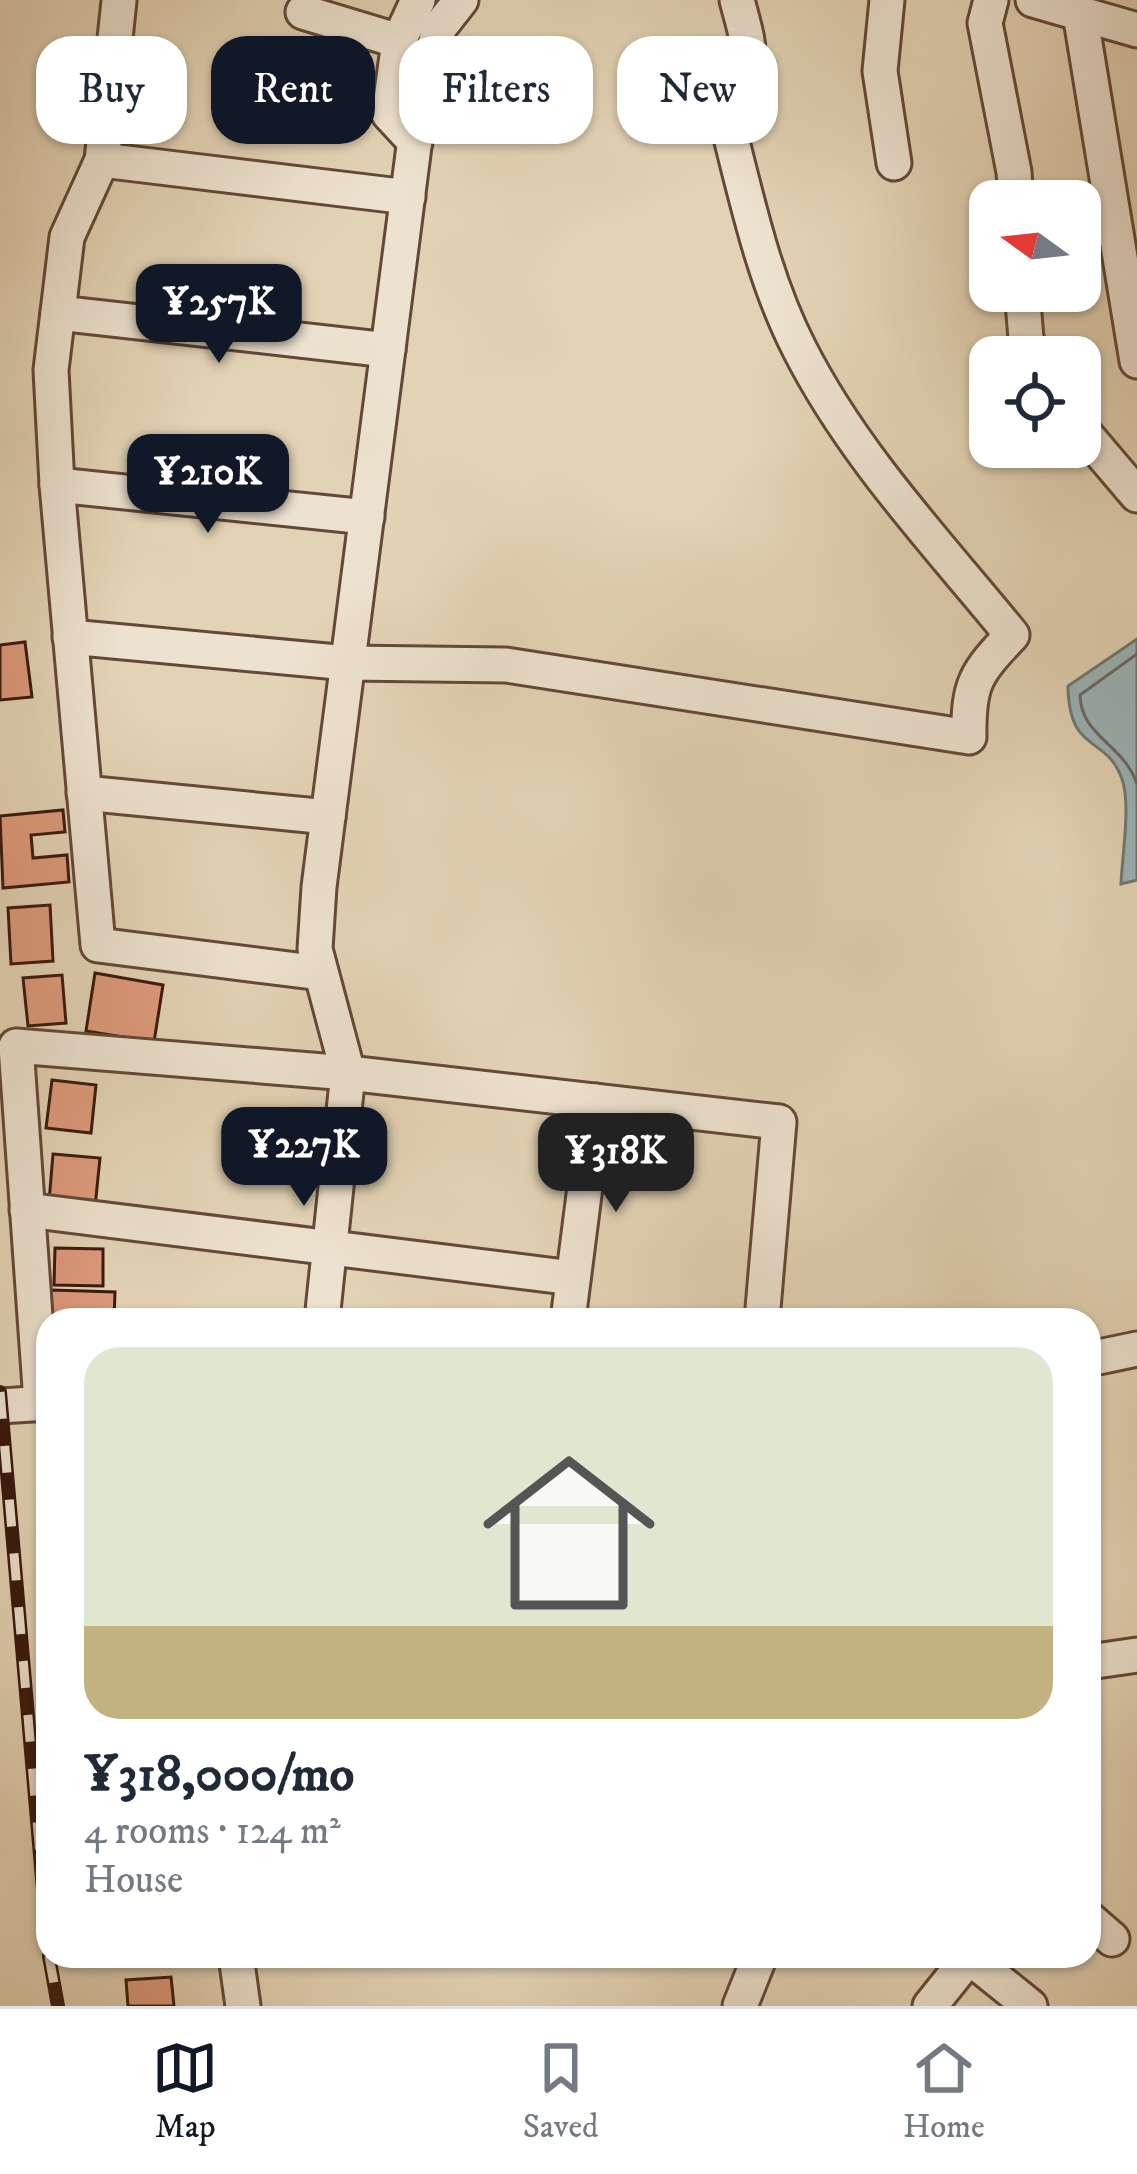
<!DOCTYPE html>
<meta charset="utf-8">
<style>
:root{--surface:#fff;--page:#f2f2f3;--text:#1f2937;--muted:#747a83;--line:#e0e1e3;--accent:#111827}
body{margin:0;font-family:"IM FELL DW Pica",serif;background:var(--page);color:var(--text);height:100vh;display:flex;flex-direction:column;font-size:45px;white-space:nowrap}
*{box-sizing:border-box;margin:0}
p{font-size:39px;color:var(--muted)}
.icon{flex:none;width:66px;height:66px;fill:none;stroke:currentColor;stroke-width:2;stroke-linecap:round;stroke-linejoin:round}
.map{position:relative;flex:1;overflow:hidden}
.details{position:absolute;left:36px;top:1308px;width:1065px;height:660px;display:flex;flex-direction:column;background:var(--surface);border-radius:36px;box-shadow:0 3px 9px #0004}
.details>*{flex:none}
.guide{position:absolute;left:36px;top:36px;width:1065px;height:108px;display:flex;gap:24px}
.needle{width:78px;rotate:285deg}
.buttons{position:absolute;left:969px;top:180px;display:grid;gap:24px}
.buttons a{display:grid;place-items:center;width:132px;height:132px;border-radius:24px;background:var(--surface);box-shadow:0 3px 9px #0004;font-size:60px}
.price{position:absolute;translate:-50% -102px;padding:0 27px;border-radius:24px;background:var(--accent);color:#fff;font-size:39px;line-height:78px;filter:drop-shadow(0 3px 6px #0008)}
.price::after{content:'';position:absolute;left:50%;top:72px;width:36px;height:27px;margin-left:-18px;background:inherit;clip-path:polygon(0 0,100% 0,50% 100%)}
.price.on{background:#222;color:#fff}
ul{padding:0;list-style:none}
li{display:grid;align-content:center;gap:24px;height:636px;padding:0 48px}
li span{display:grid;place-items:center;height:372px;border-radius:36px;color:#555}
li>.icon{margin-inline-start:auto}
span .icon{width:216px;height:216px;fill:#fffc;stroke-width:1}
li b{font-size:51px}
.tag{padding:0 42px;border-radius:36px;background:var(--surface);box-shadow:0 3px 9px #0004;font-size:42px;line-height:108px}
.tag.on{background:var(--accent);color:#fff}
.tabs{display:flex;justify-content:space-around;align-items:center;height:168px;border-top:3px solid var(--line);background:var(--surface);font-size:33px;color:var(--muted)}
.tabs a{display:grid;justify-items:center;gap:6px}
.tabs .on{color:var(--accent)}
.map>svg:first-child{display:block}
.water{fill:#9ab5b9;stroke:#737774;stroke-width:3}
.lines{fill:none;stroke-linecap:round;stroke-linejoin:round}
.shore{stroke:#6a6763;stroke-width:3}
.building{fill:#de9a7b;stroke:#39190d;stroke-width:3}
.street-casing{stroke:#644837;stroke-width:39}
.street{stroke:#ede2cf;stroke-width:33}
.rail-casing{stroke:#39190d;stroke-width:14}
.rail{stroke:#ede2cf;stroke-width:9;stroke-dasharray:27;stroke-linecap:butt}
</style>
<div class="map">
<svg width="1137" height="2006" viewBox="0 0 1137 2006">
<rect width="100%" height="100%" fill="#e3d3b5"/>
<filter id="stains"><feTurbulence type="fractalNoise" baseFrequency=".00167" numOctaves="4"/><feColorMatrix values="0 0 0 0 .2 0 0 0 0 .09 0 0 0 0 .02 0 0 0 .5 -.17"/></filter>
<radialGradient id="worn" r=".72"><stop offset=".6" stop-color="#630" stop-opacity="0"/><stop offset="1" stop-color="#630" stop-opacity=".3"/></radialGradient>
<path class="water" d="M1137 639V880L1121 884C1122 857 1131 803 1122 779 1106 734 1069 755 1068 686Z"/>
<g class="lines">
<path class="shore" d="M1137 654 1080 695C1081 737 1123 743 1137 784"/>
</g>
<g class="building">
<path d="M25 642 32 697 0 700V645Z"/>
<path d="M63 810 65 832 31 835 33 858 67 855 69 882 3 888 0 816Z"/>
<path d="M50 905 53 961 11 964 8 908Z"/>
<path d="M95 973 163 985 154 1042 86 1031Z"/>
<path d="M62 975 66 1023 28 1026 23 978Z"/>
<path d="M52 1080 96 1085 91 1133 46 1128Z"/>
<path d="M53 1154 100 1158 94 1217 48 1214Z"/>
<path d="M55 1248 103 1249V1286L54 1285Z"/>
<path d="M51 1290 115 1292 114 1320H50Z"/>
<path d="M115 1956H164L165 1962 116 1966Z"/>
<path d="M171 1977 174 2006H128L126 1980Z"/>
</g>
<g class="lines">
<defs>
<g id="street">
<path d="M887 0 880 71 894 163"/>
<path d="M991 0 985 23 1014 172 1016 201"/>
<path d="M1033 0 1137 30"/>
<path d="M119 1 102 160 67 237 51 370 57 485 98 945 321 973"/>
<path d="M303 12 399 41"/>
<path d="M1080 13 1137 361"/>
<path d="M415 142 389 114 399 41 418 0"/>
<path d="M102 160 408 197"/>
<path d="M1022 291 1026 338 1032 357"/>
<path d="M58 313 388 350"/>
<path d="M1080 428 1137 495"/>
<path d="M57 485 367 517"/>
<path d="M70 637 348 663 506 665 969 737C968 683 976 673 1012 635 937 543 853 455 799 348 760 272 744 184 722 103 758 62 750 50 737 0"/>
<path d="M84 793 328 817"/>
<path d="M27 1210 573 1278"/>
<path d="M322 1320 348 1073 315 949 319 887 418 115 439 28 461 0"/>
<path d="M568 1320 596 1101"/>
<path d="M1089 1359 1137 1349"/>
<path d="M41 1402 16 1046 348 1073 779 1122 762 1320"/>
<path d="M0 1406 48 1403"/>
<path d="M1089 1662 1137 1655"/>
<path d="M1089 1919 1112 1939"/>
<path d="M236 1956 243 2006"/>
<path d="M969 1957 1030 2006"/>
<path d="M740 2006 760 1956"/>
<path d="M930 2006 970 1956"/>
</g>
</defs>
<use href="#street" class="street-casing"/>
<use href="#street" class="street"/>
<defs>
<g id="rail">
<path d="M0 1392 48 1948"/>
<path d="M49 1956 58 2006"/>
</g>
</defs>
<use href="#rail" class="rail-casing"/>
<use href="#rail" class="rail"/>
</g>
<rect width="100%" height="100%" filter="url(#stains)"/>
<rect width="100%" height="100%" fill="url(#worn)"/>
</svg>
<div class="buttons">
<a><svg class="needle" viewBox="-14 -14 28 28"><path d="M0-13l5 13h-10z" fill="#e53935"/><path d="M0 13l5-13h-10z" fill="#747a83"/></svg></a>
<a><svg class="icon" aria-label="locate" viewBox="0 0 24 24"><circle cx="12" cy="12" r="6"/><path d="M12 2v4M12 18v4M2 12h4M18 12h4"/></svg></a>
</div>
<b class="price" style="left:219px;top:366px">¥257K</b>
<b class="price" style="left:208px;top:536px">¥210K</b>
<b class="price" style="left:304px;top:1209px">¥227K</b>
<b class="price on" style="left:616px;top:1215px">¥318K</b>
<div class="guide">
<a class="tag">Buy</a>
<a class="tag on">Rent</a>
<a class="tag">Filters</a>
<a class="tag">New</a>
</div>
<section class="details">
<ul>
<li><span style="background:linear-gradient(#dfe7d0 75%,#c2b280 0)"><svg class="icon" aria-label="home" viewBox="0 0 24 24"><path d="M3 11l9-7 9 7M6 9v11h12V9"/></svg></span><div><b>¥318,000/mo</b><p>4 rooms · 124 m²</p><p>House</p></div></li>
</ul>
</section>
</div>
<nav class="tabs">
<a class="on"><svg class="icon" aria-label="map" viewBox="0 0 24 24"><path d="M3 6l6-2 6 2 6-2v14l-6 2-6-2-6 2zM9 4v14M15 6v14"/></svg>Map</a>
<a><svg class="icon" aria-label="saved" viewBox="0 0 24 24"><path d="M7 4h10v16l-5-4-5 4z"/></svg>Saved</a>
<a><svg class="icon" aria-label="home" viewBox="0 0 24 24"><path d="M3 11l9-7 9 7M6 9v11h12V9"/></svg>Home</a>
</nav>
